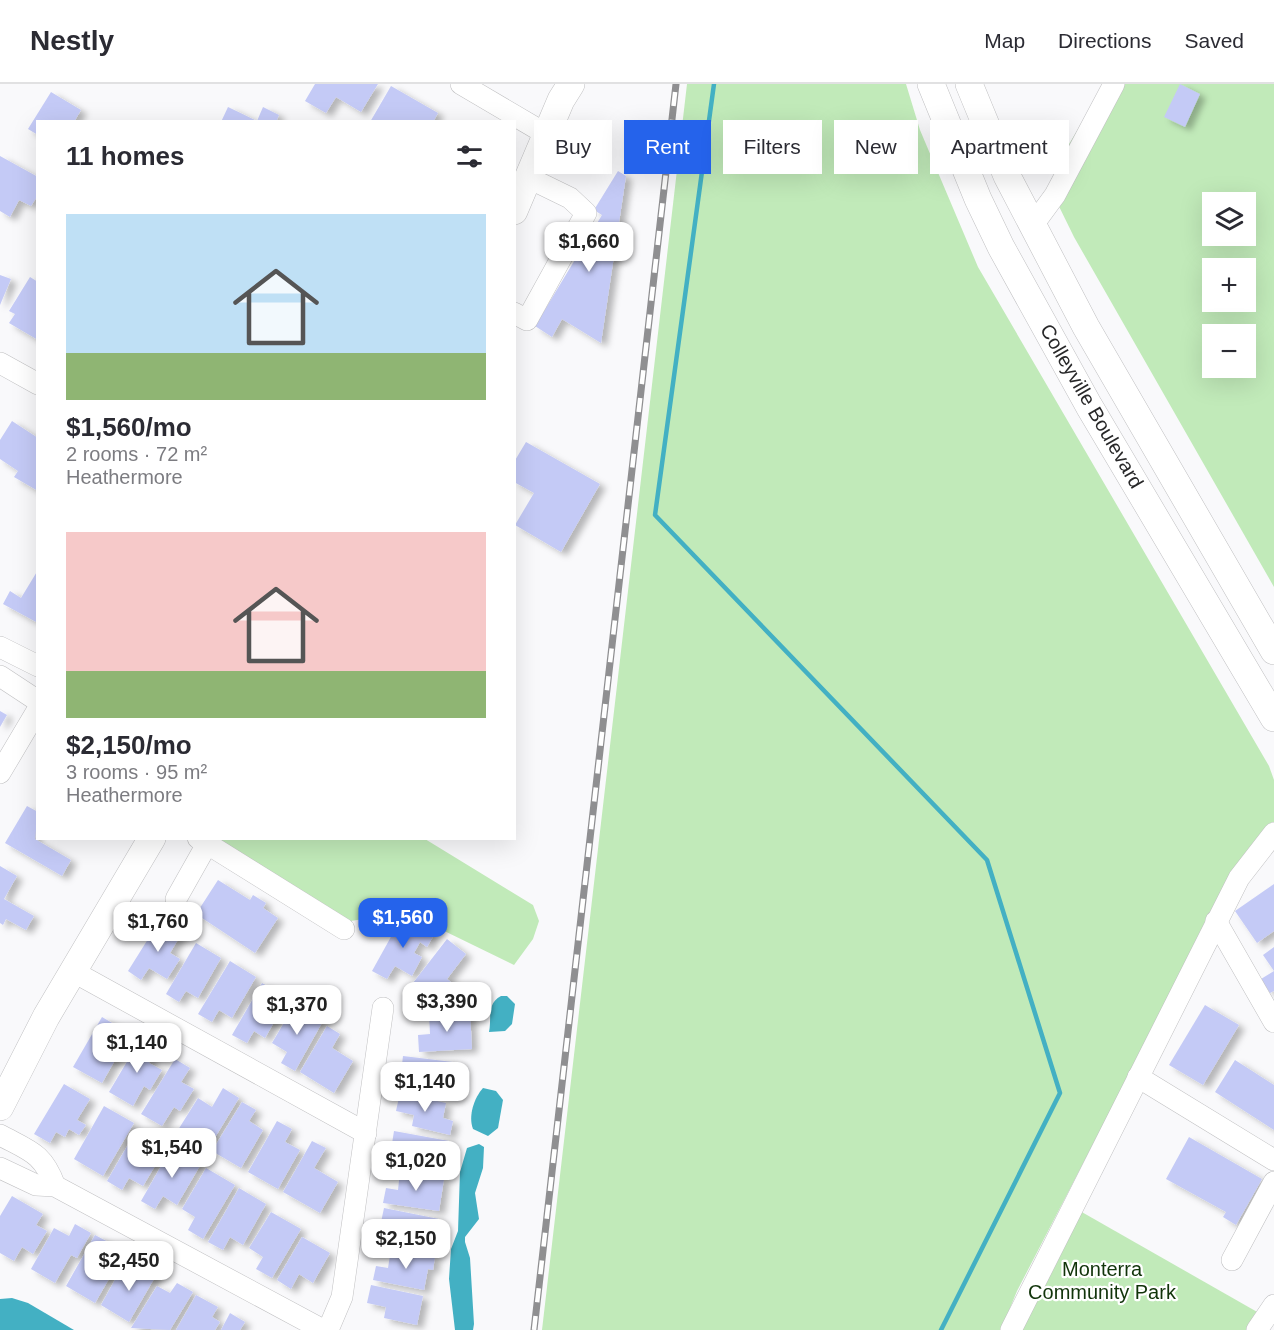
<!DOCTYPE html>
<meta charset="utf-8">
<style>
:root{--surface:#fff;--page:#f2f2f3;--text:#2b2b33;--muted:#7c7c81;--line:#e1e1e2;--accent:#2563eb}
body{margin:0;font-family:Arial,sans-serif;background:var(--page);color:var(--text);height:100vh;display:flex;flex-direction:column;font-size:22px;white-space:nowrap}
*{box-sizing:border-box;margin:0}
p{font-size:20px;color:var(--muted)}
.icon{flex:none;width:33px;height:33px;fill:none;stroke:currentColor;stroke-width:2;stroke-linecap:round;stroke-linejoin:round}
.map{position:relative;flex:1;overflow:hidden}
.side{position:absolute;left:36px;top:36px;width:480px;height:720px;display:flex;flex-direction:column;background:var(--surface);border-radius:0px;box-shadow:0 6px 24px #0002}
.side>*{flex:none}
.top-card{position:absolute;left:534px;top:36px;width:570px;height:54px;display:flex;gap:12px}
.buttons{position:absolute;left:1202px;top:108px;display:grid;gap:12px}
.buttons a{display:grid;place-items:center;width:54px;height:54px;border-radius:0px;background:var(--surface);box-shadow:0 6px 24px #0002;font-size:30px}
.price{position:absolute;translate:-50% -51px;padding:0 14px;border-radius:12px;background:#fff;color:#222;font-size:20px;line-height:39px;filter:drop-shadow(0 2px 3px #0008)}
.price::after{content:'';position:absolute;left:50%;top:36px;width:18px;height:14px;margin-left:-9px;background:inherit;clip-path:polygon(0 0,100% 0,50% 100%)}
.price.current{background:var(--accent);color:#fff}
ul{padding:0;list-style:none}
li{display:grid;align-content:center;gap:12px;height:318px;padding:0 30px}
li span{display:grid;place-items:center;height:186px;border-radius:0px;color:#555}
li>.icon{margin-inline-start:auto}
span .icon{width:108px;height:108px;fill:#fffc;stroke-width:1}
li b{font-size:26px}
h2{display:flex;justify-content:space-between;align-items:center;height:72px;padding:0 30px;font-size:26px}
.tag{padding:0 21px;border-radius:0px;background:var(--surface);box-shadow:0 6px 24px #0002;font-size:21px;line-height:54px}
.tag.current{background:var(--accent);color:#fff}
header{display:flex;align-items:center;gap:36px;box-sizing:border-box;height:84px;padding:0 30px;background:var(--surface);border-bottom:2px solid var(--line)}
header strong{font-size:28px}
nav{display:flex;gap:33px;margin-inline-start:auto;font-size:21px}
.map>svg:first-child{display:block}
.green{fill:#c1eab9;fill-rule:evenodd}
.water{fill:#43b0c3}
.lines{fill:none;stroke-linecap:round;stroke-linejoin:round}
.stream{stroke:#43b0c3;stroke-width:4.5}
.building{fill:#c4caf6;filter:url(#shadow)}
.minor-casing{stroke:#c0c0c2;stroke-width:22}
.major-casing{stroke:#c0c0c2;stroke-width:28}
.minor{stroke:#fff;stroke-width:21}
.major{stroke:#fff;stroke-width:27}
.rail-casing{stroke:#8f8f91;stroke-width:7}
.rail{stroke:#fff;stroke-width:4.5;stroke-dasharray:14;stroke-linecap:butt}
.labels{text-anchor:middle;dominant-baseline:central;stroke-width:4.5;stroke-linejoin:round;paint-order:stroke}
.street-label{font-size:20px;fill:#282829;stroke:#fff}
.park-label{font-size:20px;fill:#11340a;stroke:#fff}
</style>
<header>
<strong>Nestly</strong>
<nav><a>Map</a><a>Directions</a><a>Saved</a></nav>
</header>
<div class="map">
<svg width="1274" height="1246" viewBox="0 0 1274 1246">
<defs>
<filter id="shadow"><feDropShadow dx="6" dy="4" stdDeviation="3" flood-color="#0004"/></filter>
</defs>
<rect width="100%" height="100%" fill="#f9f9fb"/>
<g class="green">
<path d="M687 0H906L920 46 978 183 1269 682 1274 696V742L1149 952 1017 1207 1001 1246H542Z"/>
<path d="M1106 0H1274V503L1074 153 1049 102 1069 60ZM1212 118H1245V152H1212ZM1212 184H1245V218H1212ZM1212 250H1245V284H1212Z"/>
<path d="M219 755H425L533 821 539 837 533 855 514 881 393 822 379 845 363 835 351 837Z"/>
<path d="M1080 1127 1259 1229 1247 1246H1018Z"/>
</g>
<g class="water">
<path d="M501 912H507L515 920 512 940 505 947 489 948C492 934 486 920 501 912Z"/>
<path d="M483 1004 496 1007 503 1016 498 1044 488 1052 473 1045C468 1032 474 1014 483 1004Z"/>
<path d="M479 1060 484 1063 483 1084 475 1109 479 1135 465 1153V1158L470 1174 474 1240 473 1246H455L449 1195 451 1165 458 1147 460 1088 467 1064Z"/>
<path d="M12 1214 28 1219 74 1246H0V1215Z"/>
</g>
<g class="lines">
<path class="stream" d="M714 0 655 431 987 776 1060 1009 941 1246"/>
</g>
<g class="building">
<path d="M315 0H378L361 28 336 13 326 29 305 17Z"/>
<path d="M1180 0 1200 10 1185 43 1164 33Z"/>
<path d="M391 2 438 29 433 38H370Z"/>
<path d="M51 8 81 26 74 38H38V51L28 45Z"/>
<path d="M228 23 257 37 263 23 279 31 276 38H221Z"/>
<path d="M0 72 38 93V111L31 122 19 116 10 133 0 127Z"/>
<path d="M618 87 626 92 601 259 562 235 552 253 535 242 602 131 594 126Z"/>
<path d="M0 191 11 195 0 221Z"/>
<path d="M30 193 38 198V256L9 239 15 230 9 227Z"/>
<path d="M12 337 38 354V407L14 393 18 387 0 375V356Z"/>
<path d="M526 358 600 400 561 468 515 441 534 409 514 398V378Z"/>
<path d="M38 486V539L3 520 10 507 21 514Z"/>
<path d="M0 627 7 631 0 643Z"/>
<path d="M27 722 38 728 35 755 71 776 62 792 5 759Z"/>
<path d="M0 782 17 792 4 815 34 832 26 846 6 835 3 841 0 839Z"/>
<path d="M218 796 250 816 253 811 266 819 263 824 278 834 255 869 196 830Z"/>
<path d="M1274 800V847L1257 859 1235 827Z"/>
<path d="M402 833 434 851 427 863 420 858 414 869 422 873 412 892 395 882 387 895 372 887Z"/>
<path d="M160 836 182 849 170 869 180 875 167 895 149 884 141 896 128 887Z"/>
<path d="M447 855 466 870 447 895 462 907 451 921 430 905 427 910 413 899Z"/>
<path d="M196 859 221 874 198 914 186 907 179 918 166 910Z"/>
<path d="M1274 863V907L1270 909 1261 895 1274 887 1263 871Z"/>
<path d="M230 877 256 893 232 934 219 926 212 938 198 930Z"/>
<path d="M262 899 288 914 265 954 254 947 247 959 232 951Z"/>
<path d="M295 920 323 937 295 987 281 979 287 968 272 959Z"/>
<path d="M1205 921 1239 941 1203 1001 1169 981Z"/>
<path d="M470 927 472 965 419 968 418 951 430 950 429 930Z"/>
<path d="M102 933 124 946 118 957 128 963 122 973 118 971 102 999 73 983Z"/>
<path d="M327 942 340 950 332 964 353 977 334 1009 300 988Z"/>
<path d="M141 954 157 964 149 979 162 986 150 1006 144 1002 133 1022 109 1008Z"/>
<path d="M403 972 461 979 457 1012 414 1006 416 991 401 989Z"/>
<path d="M175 975 190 984 181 998 194 1005 180 1027 174 1023 162 1042 141 1030Z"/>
<path d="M1235 976 1274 1001V1046L1215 1008Z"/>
<path d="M64 1000 90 1015 77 1036 86 1041 79 1051 69 1045 65 1053 56 1048 50 1059 34 1050Z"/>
<path d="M223 1004 239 1014 208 1065 178 1046 198 1014 212 1023Z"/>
<path d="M400 1009 446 1019 443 1034 453 1037 450 1051 412 1042 414 1031 396 1027Z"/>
<path d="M242 1018 256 1026 249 1037 263 1046 241 1084 212 1067Z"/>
<path d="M104 1022 134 1039 103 1092 74 1075Z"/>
<path d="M277 1037 292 1045 285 1058 300 1066 278 1105 248 1088Z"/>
<path d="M137 1045 167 1062 143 1102 129 1094 122 1106 107 1097Z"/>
<path d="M394 1047 449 1057 443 1089 404 1082 406 1069 391 1066Z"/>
<path d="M1189 1053 1262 1095 1236 1141 1223 1133 1226 1128 1166 1095Z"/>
<path d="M312 1057 326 1064 314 1084 338 1098 320 1129 283 1108Z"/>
<path d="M172 1063 201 1080 177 1121 163 1112 155 1125 141 1117Z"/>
<path d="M206 1084 235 1101 203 1155 188 1146 195 1133 182 1125Z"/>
<path d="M400 1088 444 1095 439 1127 383 1119 386 1104 398 1106Z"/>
<path d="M239 1104 266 1120 243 1161 230 1153 223 1166 208 1158Z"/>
<path d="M12 1112 43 1130 36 1141 47 1147 33 1170 22 1163 14 1177 0 1169V1132Z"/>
<path d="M384 1124 439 1135 433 1168 391 1159 394 1146 380 1143Z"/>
<path d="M271 1128 301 1145 272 1194 256 1185 263 1173 249 1164Z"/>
<path d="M75 1140 91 1149 77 1174 71 1171 55 1199 31 1185 54 1144 69 1152Z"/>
<path d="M95 1151 110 1159 102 1172 117 1181 95 1219 66 1202Z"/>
<path d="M302 1153 330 1169 313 1199 299 1190 291 1205 277 1196Z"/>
<path d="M391 1165 435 1173 433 1186 428 1185 424 1206 373 1196 376 1182 388 1184Z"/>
<path d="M144 1180 158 1188 129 1238 101 1221 122 1183 137 1191Z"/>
<path d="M177 1199 193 1208 170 1246 131 1244 157 1202 170 1209Z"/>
<path d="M371 1201 423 1212 417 1241 384 1234 386 1223 367 1219Z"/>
<path d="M196 1211 218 1223 212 1233 220 1238 215 1246H176Z"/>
<path d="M230 1229 245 1238 240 1246H221Z"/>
</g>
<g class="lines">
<defs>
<g id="minor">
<path d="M461 0 546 50"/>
<path d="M1033 141 1055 111 1114 0"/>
<path d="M514 229 527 236 586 129 570 114 529 94"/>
<path d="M0 279 38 300"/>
<path d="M0 563 38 582"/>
<path d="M0 592 38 617"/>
<path d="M0 689 38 625"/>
<path d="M198 754 344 845"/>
<path d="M176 815 207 760"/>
<path d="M1216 837 1274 938"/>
<path d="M74 888 366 1049"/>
<path d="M1138 993 1274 1076"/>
<path d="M0 1051C30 1067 43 1069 55 1102"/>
<path d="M0 1084 36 1101 55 1102 323 1246"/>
<path d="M1232 1176 1274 1098"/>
<path d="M328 1246 342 1213 383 924"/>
<path d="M1011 1246 1239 794 1274 749"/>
<path d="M1257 1246 1274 1221"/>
</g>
<g id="major">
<path d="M931 0 978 115 1001 163 1089 322 1274 634"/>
<path d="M969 0 1007 92 1086 243 1274 567"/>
<path d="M514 127 561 16 571 0"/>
<path d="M0 1023 46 933 152 754"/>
</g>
</defs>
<use href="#minor" class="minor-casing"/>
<use href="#major" class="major-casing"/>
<use href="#minor" class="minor"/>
<use href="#major" class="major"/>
<defs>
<path id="rail" d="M534 1246 676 0"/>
</defs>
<use href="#rail" class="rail-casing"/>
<use href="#rail" class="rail"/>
</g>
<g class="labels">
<g class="street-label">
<text transform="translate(1092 322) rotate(60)">Colleyville Boulevard</text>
</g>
<g class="park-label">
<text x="1102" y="1185">Monterra<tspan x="1102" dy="23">Community Park</tspan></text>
</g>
</g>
</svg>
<div class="buttons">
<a><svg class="icon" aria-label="layers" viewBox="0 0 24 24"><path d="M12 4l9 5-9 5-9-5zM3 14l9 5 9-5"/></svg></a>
<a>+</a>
<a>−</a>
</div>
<b class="price" style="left:589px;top:189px">$1,660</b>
<b class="price current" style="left:403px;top:865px">$1,560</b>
<b class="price" style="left:158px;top:869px">$1,760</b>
<b class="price" style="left:447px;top:949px">$3,390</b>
<b class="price" style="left:297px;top:952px">$1,370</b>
<b class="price" style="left:137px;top:990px">$1,140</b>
<b class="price" style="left:425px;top:1029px">$1,140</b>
<b class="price" style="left:172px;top:1095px">$1,540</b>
<b class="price" style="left:416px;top:1108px">$1,020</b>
<b class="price" style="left:406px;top:1186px">$2,150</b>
<b class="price" style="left:129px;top:1208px">$2,450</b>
<div class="top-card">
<a class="tag">Buy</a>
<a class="tag current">Rent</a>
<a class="tag">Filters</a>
<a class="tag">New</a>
<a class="tag">Apartment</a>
</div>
<section class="side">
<h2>11 homes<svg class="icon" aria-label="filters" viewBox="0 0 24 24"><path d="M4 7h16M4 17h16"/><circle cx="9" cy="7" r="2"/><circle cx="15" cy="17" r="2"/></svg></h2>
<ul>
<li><span style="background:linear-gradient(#bfe0f5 75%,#8fb573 0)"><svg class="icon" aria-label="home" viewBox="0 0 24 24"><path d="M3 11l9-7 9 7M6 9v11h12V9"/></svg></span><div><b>$1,560/mo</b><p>2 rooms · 72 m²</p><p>Heathermore</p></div></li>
<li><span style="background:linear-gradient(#f6c9c9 75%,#8fb573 0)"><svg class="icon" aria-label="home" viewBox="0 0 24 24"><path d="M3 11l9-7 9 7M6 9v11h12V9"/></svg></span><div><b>$2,150/mo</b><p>3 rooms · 95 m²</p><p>Heathermore</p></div></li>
</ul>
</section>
</div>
